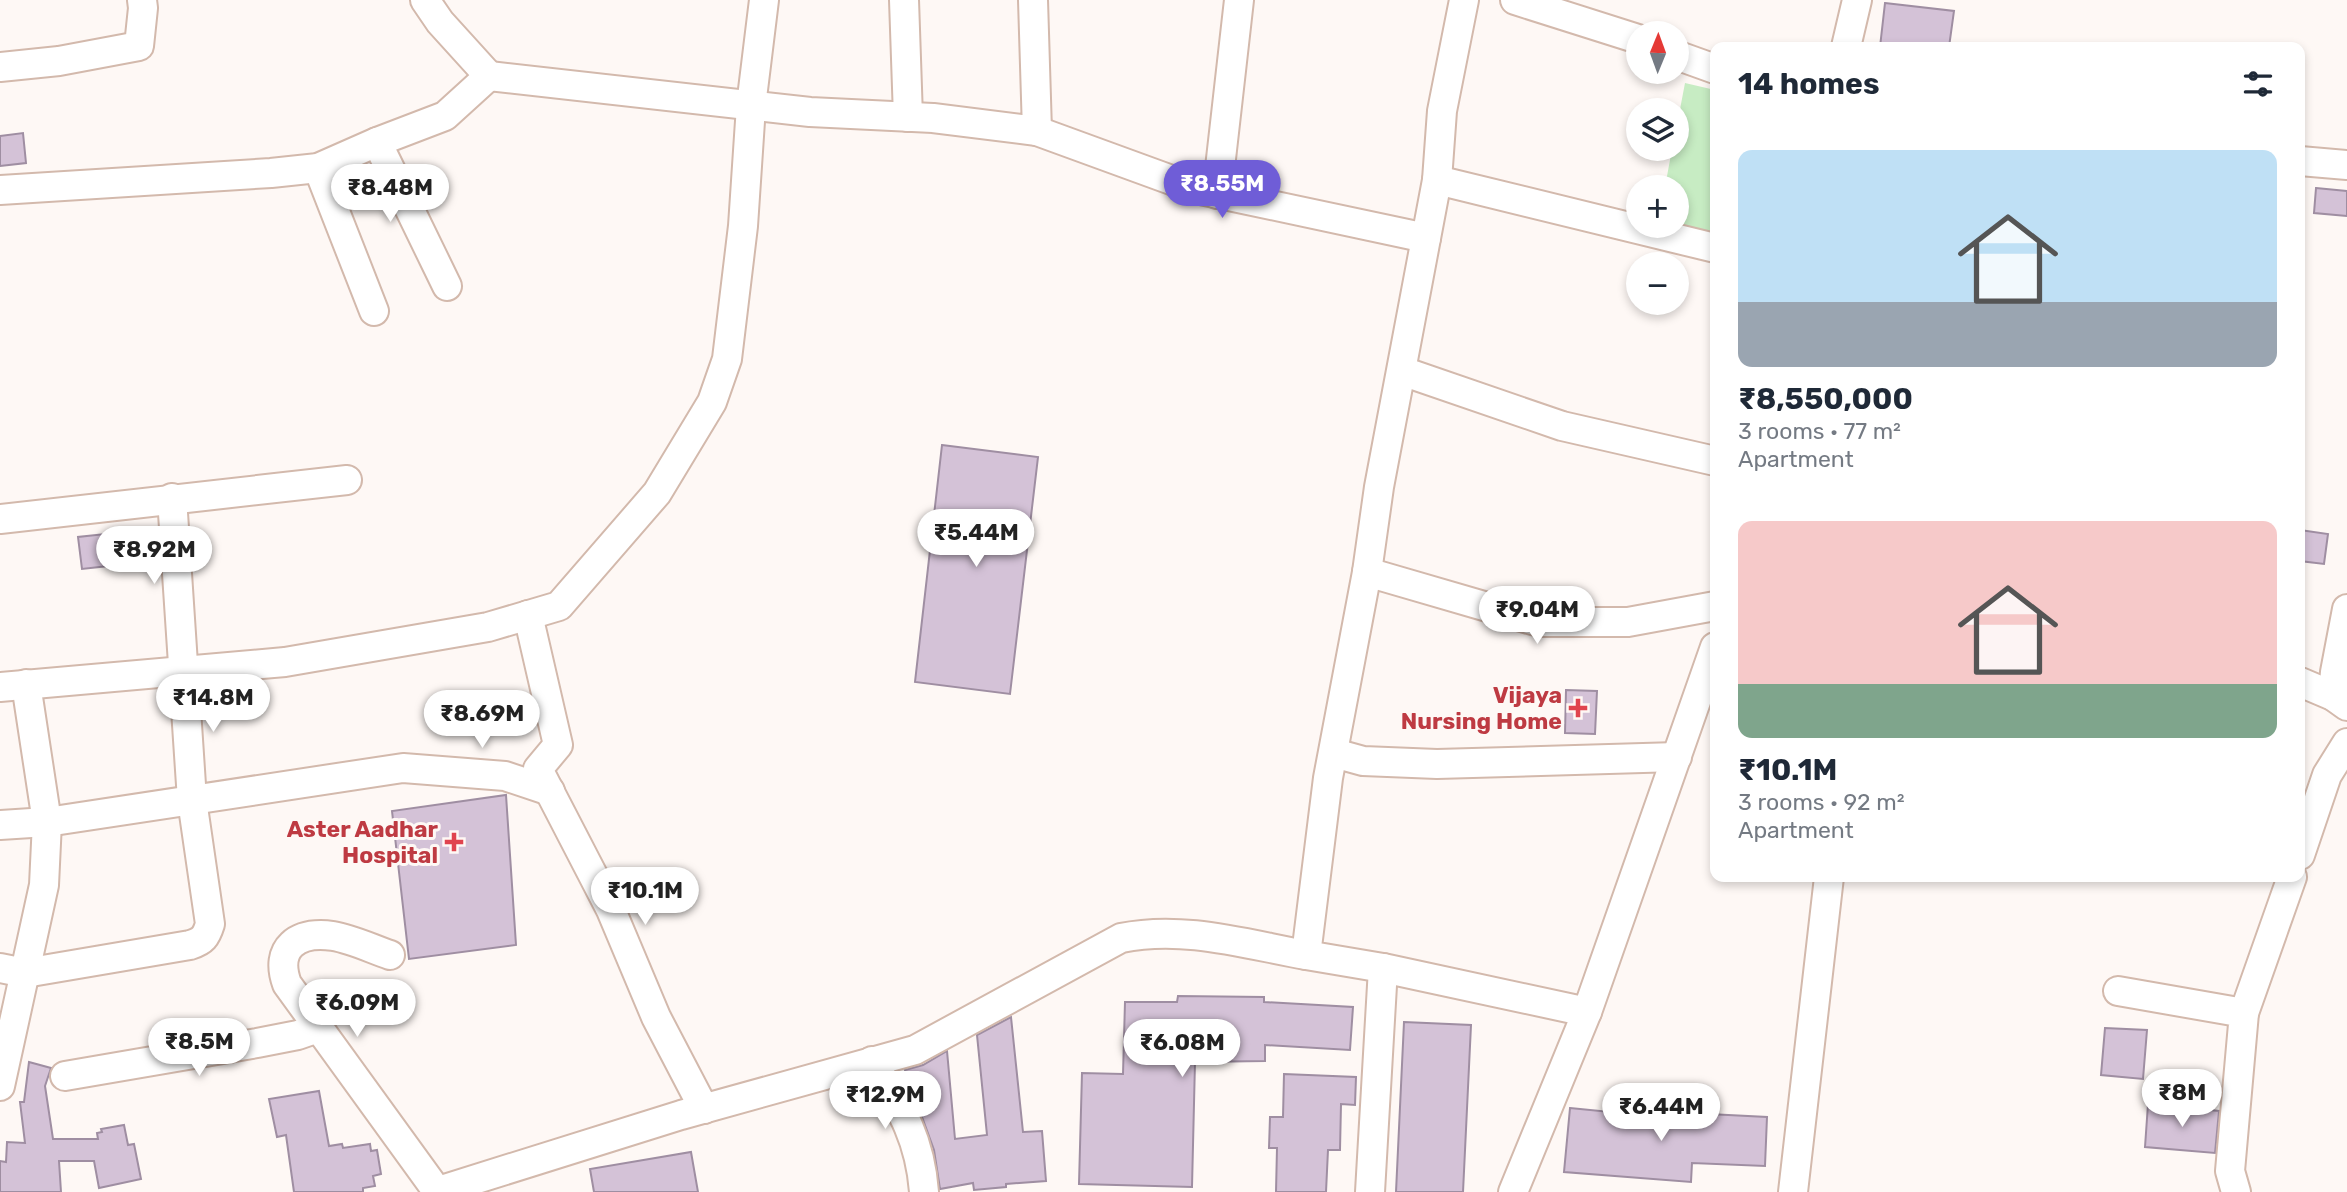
<!DOCTYPE html>
<meta charset="utf-8">
<style>
:root{--surface:#fff;--page:#f2f2f3;--text:#1f2937;--muted:#747a83;--accent:#6f5dd7}
body{margin:0;font-family:Rubik,sans-serif;background:var(--page);color:var(--text);height:100vh;display:flex;flex-direction:column;font-size:26px;white-space:nowrap}
*{box-sizing:border-box;margin:0}
p{font-size:23px;color:var(--muted)}
.icon{flex:none;width:38px;height:38px;fill:none;stroke:currentColor;stroke-width:2;stroke-linecap:round;stroke-linejoin:round}
.map{position:relative;flex:1;overflow:hidden}
.details{position:absolute;left:1710px;top:42px;width:595px;height:840px;display:flex;flex-direction:column;background:var(--surface);border-radius:14px;box-shadow:0 4px 10px #0003}
.details>*{flex:none}
.needle{width:46px;rotate:1deg}
.buttons{position:absolute;left:1626px;top:21px;display:grid;gap:14px}
.buttons a{display:grid;place-items:center;width:63px;height:63px;border-radius:50%;background:var(--surface);box-shadow:0 4px 10px #0003;font-size:35px}
.price{position:absolute;translate:-50% -60px;padding:0 16px;border-radius:24px;background:#fff;color:#222;font-size:23px;line-height:46px;filter:drop-shadow(0 2px 4px #0008)}
.price::after{content:'';position:absolute;left:50%;top:42px;width:21px;height:16px;margin-left:-10px;background:inherit;clip-path:polygon(0 0,100% 0,50% 100%)}
.price.on{background:var(--accent);color:#fff}
ul{padding:0;list-style:none}
li{display:grid;align-content:center;gap:14px;height:371px;padding:0 28px}
li span{display:grid;place-items:center;height:217px;border-radius:14px;color:#555}
li>.icon{margin-inline-start:auto}
span .icon{width:126px;height:126px;fill:#fffc;stroke-width:1}
li b{font-size:30px}
h2{display:flex;justify-content:space-between;align-items:center;height:84px;padding:0 28px;font-size:30px}
.map>svg:first-child{display:block}
.green{fill:#c7ecc3}
.building{fill:#d4c2d7;stroke:#9f8ea2;stroke-width:2}
.lines{fill:none;stroke-linecap:round;stroke-linejoin:round}
.minor-casing{stroke:#d3b9ac;stroke-width:32}
.minor{stroke:#fff;stroke-width:28}
.health-dot{fill:#e0444e;stroke:#fef8f5;stroke-width:2.5}
.labels{text-anchor:middle;dominant-baseline:central;stroke-width:6;stroke-linejoin:round;paint-order:stroke}
.health-label{font-size:23px;font-weight:bold;fill:#be3a42;stroke:#fef8f5;text-anchor:end}
</style>
<div class="map">
<svg width="2347" height="1192" viewBox="0 0 2347 1192">
<rect width="100%" height="100%" fill="#fef8f5"/>
<path class="green" d="M1685 83 1715 90V240L1676 226V187H1665L1672 149H1676L1677 125Z"/>
<g class="building">
<path d="M1885 3 1954 11 1949 47H1880Z"/>
<path d="M23 133 26 163 0 166V136Z"/>
<path d="M2316 188 2347 191V216L2314 213Z"/>
<path d="M942 445 1038 457 1010 694 915 682Z"/>
<path d="M2300 530 2328 534 2324 564 2300 561Z"/>
<path d="M105 534 108 566 82 569 78 537Z"/>
<path d="M1566 690 1597 691 1595 734 1565 733Z"/>
<path d="M506 795 516 945 409 959 392 811Z"/>
<path d="M1178 996 1264 997V1002L1353 1007 1350 1050 1265 1045V1061L1195 1062 1192 1187 1079 1184 1082 1073 1123 1074 1125 1002H1177Z"/>
<path d="M1011 1017 1023 1132 1042 1131 1046 1181 1006 1184V1187L974 1190 973 1183 940 1189 934 1150 922 1117 907 1087 905 1070 923 1065 947 1051 955 1139 987 1135 977 1035Z"/>
<path d="M1404 1022 1471 1025 1463 1192H1396Z"/>
<path d="M2105 1028 2147 1030 2143 1079 2101 1075Z"/>
<path d="M29 1062 51 1068 45 1086 53 1139H98L97 1133 102 1132 101 1129 124 1125 128 1145 134 1144 141 1179 99 1188 94 1161H59L61 1192H0V1161L6 1162 7 1142 25 1143 20 1102H24Z"/>
<path d="M1284 1074 1356 1077 1355 1105 1341 1104 1340 1150H1328L1326 1192H1276L1277 1148H1269L1270 1117H1283Z"/>
<path d="M319 1091 329 1146 342 1144 343 1148 370 1144 371 1151 377 1150 381 1174 373 1176 375 1186 363 1188V1192H294L286 1135 277 1137 269 1099Z"/>
<path d="M2148 1104 2219 1111 2215 1153 2145 1147Z"/>
<path d="M1570 1108 1650 1116V1111L1767 1117 1765 1166 1692 1163 1691 1182 1564 1172Z"/>
<path d="M691 1152 698 1192H594L590 1169Z"/>
</g>
<g class="lines">
<defs>
<g id="minor">
<path d="M904 0 908 117"/>
<path d="M1464 0 1442 111 1437 180 1379 487 1367 572 1328 778 1306 955 1383 968 1587 1012"/>
<path d="M1515 0 1638 39"/>
<path d="M1846 47 1857 0"/>
<path d="M1676 55 1715 69"/>
<path d="M0 67 59 61 139 46 143 8 142 0"/>
<path d="M489 76 810 112 933 118 1037 131 1033 0"/>
<path d="M1037 131 1196 189 1426 238"/>
<path d="M377 142 447 286"/>
<path d="M2300 161 2347 165"/>
<path d="M318 168 374 311"/>
<path d="M1437 180 1715 248"/>
<path d="M0 190 271 173 318 168 377 142 445 116 489 76 440 22 425 0"/>
<path d="M1217 194 1239 0"/>
<path d="M1402 371 1562 426 1715 461"/>
<path d="M0 519 347 480"/>
<path d="M1367 572 1539 622H1628L1715 606"/>
<path d="M528 615 558 745 538 769 611 910 656 1017 704 1109"/>
<path d="M2300 682 2333 696 2347 706"/>
<path d="M0 687 285 662 488 627 559 606 657 493 712 402 727 359 743 226 751 106 764 0"/>
<path d="M2333 696 2335 672 2347 609"/>
<path d="M1334 753 1363 761 1437 764 1677 757"/>
<path d="M0 825 47 822 403 768 505 776 550 791"/>
<path d="M2300 855 2327 775 2347 743"/>
<path d="M390 955C372 949 352 939 333 936 297 931 274 948 287 984L437 1191"/>
<path d="M0 968 25 973 190 945C203 941 206 937 210 924L192 800 172 498"/>
<path d="M2118 991 2244 1013 2230 1171 2236 1192"/>
<path d="M2244 1013 2292 877"/>
<path d="M872 1061C900 1107 920 1137 924 1192"/>
<path d="M65 1076 257 1043 298 1035 318 1028"/>
<path d="M0 1086 44 885 47 822 26 684"/>
<path d="M435 1192 681 1115 915 1050 1121 938C1183 925 1245 944 1306 955"/>
<path d="M1370 1192 1383 968"/>
<path d="M1513 1192 1587 1012 1715 647"/>
<path d="M1793 1192 1829 877"/>
</g>
</defs>
<use href="#minor" class="minor-casing"/>
<use href="#minor" class="minor"/>
</g>
<g class="health-dot">
<path d="M1574.5 697.5h7v7h7v7h-7v7h-7v-7h-7v-7h7z"/>
<path d="M450.5 831.5h7v7h7v7h-7v7h-7v-7h-7v-7h7z"/>
</g>
<g class="labels">
<g class="health-label">
<text x="1562" y="695">Vijaya<tspan x="1562" dy="26">Nursing Home</tspan></text>
<text x="438" y="829">Aster Aadhar<tspan x="438" dy="26">Hospital</tspan></text>
</g>
</g>
</svg>
<div class="buttons">
<a><svg class="needle" viewBox="-14 -14 28 28"><path d="M0-13l5 13h-10z" fill="#e53935"/><path d="M0 13l5-13h-10z" fill="#747a83"/></svg></a>
<a><svg class="icon" aria-label="layers" viewBox="0 0 24 24"><path d="M12 4l9 5-9 5-9-5zM3 14l9 5 9-5"/></svg></a>
<a>+</a>
<a>−</a>
</div>
<b class="price on" style="left:1222px;top:220px">₹8.55M</b>
<b class="price" style="left:390px;top:224px">₹8.48M</b>
<b class="price" style="left:976px;top:569px">₹5.44M</b>
<b class="price" style="left:154px;top:586px">₹8.92M</b>
<b class="price" style="left:1537px;top:646px">₹9.04M</b>
<b class="price" style="left:213px;top:734px">₹14.8M</b>
<b class="price" style="left:482px;top:750px">₹8.69M</b>
<b class="price" style="left:645px;top:927px">₹10.1M</b>
<b class="price" style="left:357px;top:1039px">₹6.09M</b>
<b class="price" style="left:199px;top:1078px">₹8.5M</b>
<b class="price" style="left:1182px;top:1079px">₹6.08M</b>
<b class="price" style="left:2182px;top:1129px">₹8M</b>
<b class="price" style="left:885px;top:1131px">₹12.9M</b>
<b class="price" style="left:1661px;top:1143px">₹6.44M</b>
<section class="details">
<h2>14 homes<svg class="icon" aria-label="filters" viewBox="0 0 24 24"><path d="M4 7h16M4 17h16"/><circle cx="9" cy="7" r="2"/><circle cx="15" cy="17" r="2"/></svg></h2>
<ul>
<li><span style="background:linear-gradient(#bfe0f5 70%,#9aa5b1 0)"><svg class="icon" aria-label="home" viewBox="0 0 24 24"><path d="M3 11l9-7 9 7M6 9v11h12V9"/></svg></span><div><b>₹8,550,000</b><p>3 rooms · 77 m²</p><p>Apartment</p></div></li>
<li><span style="background:linear-gradient(#f6c9c9 75%,#7fa58c 0)"><svg class="icon" aria-label="home" viewBox="0 0 24 24"><path d="M3 11l9-7 9 7M6 9v11h12V9"/></svg></span><div><b>₹10.1M</b><p>3 rooms · 92 m²</p><p>Apartment</p></div></li>
</ul>
</section>
</div>
